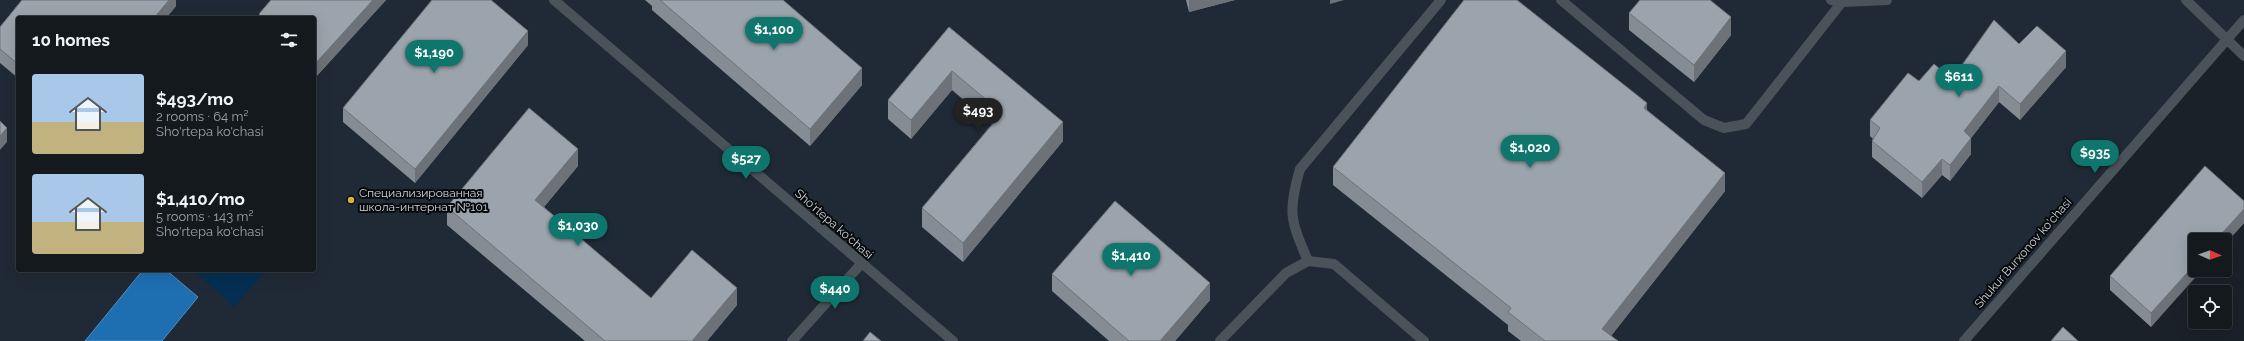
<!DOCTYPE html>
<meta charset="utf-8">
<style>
:root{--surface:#14191e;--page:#1d2227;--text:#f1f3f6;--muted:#9da0a4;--line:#33383c;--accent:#0f766e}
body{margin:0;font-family:Raleway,sans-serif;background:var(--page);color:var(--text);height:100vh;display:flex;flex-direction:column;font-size:15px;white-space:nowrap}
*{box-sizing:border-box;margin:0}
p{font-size:13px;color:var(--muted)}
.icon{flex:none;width:22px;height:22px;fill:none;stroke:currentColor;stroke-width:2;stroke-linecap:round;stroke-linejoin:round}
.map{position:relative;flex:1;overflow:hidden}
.details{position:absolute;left:16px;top:16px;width:300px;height:256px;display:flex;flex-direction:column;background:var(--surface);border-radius:4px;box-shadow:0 4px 16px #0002,0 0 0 1px var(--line)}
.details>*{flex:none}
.needle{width:26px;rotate:92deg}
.controls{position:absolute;left:2188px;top:233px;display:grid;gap:8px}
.controls a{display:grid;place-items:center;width:44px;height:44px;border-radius:4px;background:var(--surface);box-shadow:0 4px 16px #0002,0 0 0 1px var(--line);font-size:20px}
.price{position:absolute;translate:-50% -34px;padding:0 9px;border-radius:14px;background:var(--accent);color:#fff;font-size:13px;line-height:26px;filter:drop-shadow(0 1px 2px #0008)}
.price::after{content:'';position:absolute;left:50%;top:24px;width:12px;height:9px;margin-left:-6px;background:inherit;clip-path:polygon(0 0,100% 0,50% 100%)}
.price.active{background:#222;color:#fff}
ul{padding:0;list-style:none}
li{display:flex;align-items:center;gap:12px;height:100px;padding:0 16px}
li span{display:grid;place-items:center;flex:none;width:112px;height:80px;border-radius:4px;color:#555}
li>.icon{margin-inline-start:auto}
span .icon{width:48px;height:48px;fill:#fffc;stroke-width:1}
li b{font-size:17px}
h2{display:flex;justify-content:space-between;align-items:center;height:48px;padding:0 16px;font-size:17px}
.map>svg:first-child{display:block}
.built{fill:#202a36;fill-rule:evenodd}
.green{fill:#042f52}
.water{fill:#1e6fb2;stroke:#538dbd}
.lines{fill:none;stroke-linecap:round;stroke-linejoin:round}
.minor{stroke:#4a525a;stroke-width:10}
.wall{fill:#858c94}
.shaded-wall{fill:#6c7278}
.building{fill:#9ba3ac;stroke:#6c7278}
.poi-dot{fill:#cfb837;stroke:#070a0d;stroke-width:1.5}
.labels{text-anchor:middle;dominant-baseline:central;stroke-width:4;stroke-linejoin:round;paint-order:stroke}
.poi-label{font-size:12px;fill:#ced3d8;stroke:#070a0d;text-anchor:start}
.street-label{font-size:12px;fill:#ced3d8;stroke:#070a0d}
</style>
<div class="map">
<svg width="2244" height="341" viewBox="0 0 2244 341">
<rect width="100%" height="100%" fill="#1a2128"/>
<path class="built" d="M0 0H2244V20L1964 341H0ZM18 18H314V270H18Z"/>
<path class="green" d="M193 270H267L234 307Z"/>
<path class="water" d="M143 270H166L198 297 162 341H85Z"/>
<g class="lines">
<g class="minor">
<path d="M554 0 953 341"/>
<path d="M1561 0 1704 120 1724 128 1746 124 1842 2"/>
<path d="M1831 0 1842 2 1887 0"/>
<path d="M2186 0 2244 56"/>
<path d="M1308 261C1291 221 1287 213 1300 169L1441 0"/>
<path d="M792 341 861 264"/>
<path d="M1220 341 1286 273 1308 261 1334 264 1424 341"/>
<path d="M1964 341 2244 20"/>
</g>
</g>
<g class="wall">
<path d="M22 0H176V6L166 18H18V78L0 63V27Z"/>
<path d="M271 0H386L314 79V18H259V14Z"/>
<path d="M645 0H783L862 85 810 146 652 10V6Z"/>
<path d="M1186 0H1235L1189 12Z"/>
<path d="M1629 13 1731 35 1694 82 1629 30Z"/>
<path d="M949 27 1063 141 963 262 922 227V208L992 124 952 90 911 139 888 119V100Z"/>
<path d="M2019 44 2066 67 2020 120 1999 102 1971 138V154L1950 181 1942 175 1922 198 1872 157V141L1873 139 1870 136V120L1919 81 1952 79Z"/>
<path d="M528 45 415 183 343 122V108Z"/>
<path d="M1647 111 1725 191 1611 336 1618 341H1521L1508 331V325L1333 185V167Z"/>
<path d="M578 166 544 207 651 298 737 305 707 341H585L447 225V207Z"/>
<path d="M2244 201V223L2225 244V240L2151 327 2110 290V276Z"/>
<path d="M1052 274 1210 300 1175 341H1109L1052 291Z"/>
</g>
<g class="shaded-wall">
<path d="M169 0H176V6L166 18H154Z"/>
<path d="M373 0H386L314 79V65Z"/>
<path d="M1189 0H1235L1189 12Z"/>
<path d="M1330 0H1344L1330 4Z"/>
<path d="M1731 17V35L1694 82V65Z"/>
<path d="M528 31V45L415 183V169Z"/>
<path d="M2066 51V67L2020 120V104Z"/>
<path d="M862 68V85L810 146V129Z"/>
<path d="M952 71V90L911 139V120Z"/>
<path d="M1999 86V102L1971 138V154L1950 181V165L1964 131Z"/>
<path d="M1647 103V122L1644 108Z"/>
<path d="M1063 122V141L963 262V243Z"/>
<path d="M7 128V142L0 150V136Z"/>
<path d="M578 149V166L535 217V200Z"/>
<path d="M1942 159V175L1922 198V182Z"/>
<path d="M1725 173V191L1607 341 1602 329Z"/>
<path d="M2244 209V223L2225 244V240H2216Z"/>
<path d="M2195 264V270H2202L2151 327V313Z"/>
<path d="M1210 283V300L1175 341H1160Z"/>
<path d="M737 288V305L707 341H692Z"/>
</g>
<g class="building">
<path d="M22 0H169L154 18H18V64L0 49V27Z"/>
<path d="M271 0H373L314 65V18H263L259 14Z"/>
<path d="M432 0H491L528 31 415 169 343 108Z"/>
<path d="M660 0H783L862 68 810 129Z"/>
<path d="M1464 0H1517L1647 103 1644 108 1725 173 1602 329 1618 341H1545L1508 312 1511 308 1333 167Z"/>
<path d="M1640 0H1710L1731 17 1694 65 1629 13Z"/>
<path d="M1994 20 2019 44 2037 26 2066 51 2020 104 1999 86 1964 131 1971 138 1950 165 1942 159 1922 182 1872 141 1880 128 1870 120 1908 73 1919 81 1934 64 1952 79Z"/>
<path d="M949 27 1063 122 963 243 922 208 1002 113 952 71 911 120 888 100Z"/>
<path d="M529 108 578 149 535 200 651 298 692 250 737 288 692 341H605L447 207Z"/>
<path d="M0 121 7 128 0 136Z"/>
<path d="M2205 166 2244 201V209L2216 240H2195V264L2151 313 2110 276Z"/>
<path d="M1115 201 1210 283 1160 341H1129L1052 274Z"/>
<path d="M2063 327 2078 341H2051Z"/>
<path d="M870 332 881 341H863Z"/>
</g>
<circle class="poi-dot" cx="351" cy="200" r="4"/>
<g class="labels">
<g class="poi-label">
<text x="359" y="193">Специализированная<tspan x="359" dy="14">школа-интернат №101</tspan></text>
</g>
<g class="street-label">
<text transform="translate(834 224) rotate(41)">Sho'rtepa ko'chasi</text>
<text transform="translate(2023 253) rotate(-49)">Shukur Burxonov ko'chasi</text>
</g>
</g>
</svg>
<div class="controls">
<a><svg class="needle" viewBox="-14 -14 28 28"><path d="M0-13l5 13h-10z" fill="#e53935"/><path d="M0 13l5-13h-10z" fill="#9da0a4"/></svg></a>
<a><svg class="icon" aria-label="locate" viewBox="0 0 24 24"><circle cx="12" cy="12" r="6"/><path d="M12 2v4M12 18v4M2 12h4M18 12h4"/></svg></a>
</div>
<b class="price" style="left:774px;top:51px">$1,100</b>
<b class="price" style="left:434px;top:74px">$1,190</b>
<b class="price" style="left:1959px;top:98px">$611</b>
<b class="price active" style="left:978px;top:132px">$493</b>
<b class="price" style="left:1530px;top:169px">$1,020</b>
<b class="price" style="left:2095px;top:174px">$935</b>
<b class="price" style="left:746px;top:180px">$527</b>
<b class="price" style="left:578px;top:247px">$1,030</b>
<b class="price" style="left:1131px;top:277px">$1,410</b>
<b class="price" style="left:835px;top:310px">$440</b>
<section class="details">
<h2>10 homes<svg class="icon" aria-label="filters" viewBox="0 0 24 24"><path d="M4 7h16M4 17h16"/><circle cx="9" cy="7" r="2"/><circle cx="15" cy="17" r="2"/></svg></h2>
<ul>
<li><span style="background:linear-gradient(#a9c7e8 60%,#c2b280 0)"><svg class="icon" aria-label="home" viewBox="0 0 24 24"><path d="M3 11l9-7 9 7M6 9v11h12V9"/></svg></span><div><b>$493/mo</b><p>2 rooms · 64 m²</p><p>Sho'rtepa ko'chasi</p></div></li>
<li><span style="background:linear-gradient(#a9c7e8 60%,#c2b280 0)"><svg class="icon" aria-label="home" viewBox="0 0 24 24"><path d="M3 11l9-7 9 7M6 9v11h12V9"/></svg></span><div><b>$1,410/mo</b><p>5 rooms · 143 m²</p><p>Sho'rtepa ko'chasi</p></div></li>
</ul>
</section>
</div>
